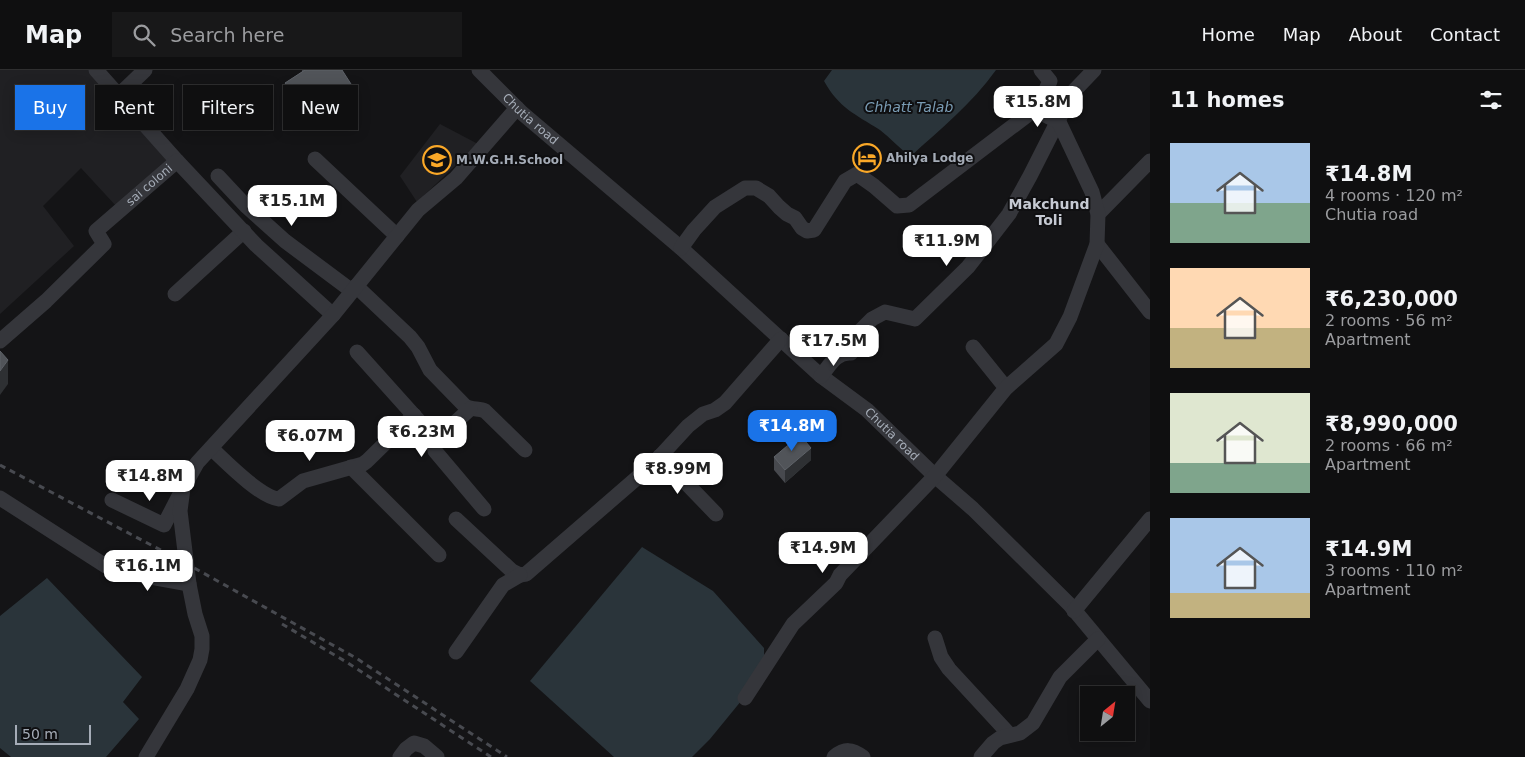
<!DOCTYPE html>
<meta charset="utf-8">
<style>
:root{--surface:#0f0f10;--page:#181819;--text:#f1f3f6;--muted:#9b9c9f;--line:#2f2f30;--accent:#1a73e8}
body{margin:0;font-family:"DejaVu Sans",sans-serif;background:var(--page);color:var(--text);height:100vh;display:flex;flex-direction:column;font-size:19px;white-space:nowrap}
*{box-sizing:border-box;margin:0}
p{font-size:16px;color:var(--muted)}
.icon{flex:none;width:28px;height:28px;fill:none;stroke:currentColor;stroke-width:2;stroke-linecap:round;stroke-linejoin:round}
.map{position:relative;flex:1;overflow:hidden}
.details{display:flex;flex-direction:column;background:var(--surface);width:375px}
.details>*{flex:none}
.guide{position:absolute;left:15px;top:15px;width:475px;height:45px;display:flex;gap:10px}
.needle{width:32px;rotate:30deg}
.controls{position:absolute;left:1080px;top:616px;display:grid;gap:10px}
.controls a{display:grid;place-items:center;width:55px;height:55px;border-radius:0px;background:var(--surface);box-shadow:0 2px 12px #0003,0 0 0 1px var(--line);font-size:25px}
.scale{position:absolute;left:15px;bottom:12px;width:76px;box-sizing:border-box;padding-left:5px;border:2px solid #a5acb7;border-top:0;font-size:14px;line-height:18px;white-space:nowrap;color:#a5acb7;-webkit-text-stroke:4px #0f0f11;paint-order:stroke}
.price{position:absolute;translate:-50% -42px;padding:0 11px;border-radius:10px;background:#fff;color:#222;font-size:16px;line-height:32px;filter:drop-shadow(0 1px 2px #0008)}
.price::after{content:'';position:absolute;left:50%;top:30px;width:15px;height:11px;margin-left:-8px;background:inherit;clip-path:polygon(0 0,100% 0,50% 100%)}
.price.current{background:var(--accent);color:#fff}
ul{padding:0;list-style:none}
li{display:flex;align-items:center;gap:15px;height:125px;padding:0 20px}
li span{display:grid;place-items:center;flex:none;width:140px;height:100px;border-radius:0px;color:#555}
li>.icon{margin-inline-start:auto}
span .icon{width:60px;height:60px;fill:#fffc;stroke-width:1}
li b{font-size:21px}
h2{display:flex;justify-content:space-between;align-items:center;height:60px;padding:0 20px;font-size:21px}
.tag{padding:0 18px;border-radius:0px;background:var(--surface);box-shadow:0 2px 12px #0003,0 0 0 1px var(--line);font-size:18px;line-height:45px}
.tag.current{background:var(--accent);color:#fff}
header{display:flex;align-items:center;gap:30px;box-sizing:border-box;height:70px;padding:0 25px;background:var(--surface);border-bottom:1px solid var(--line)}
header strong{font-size:24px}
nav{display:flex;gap:28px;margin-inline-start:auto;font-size:18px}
.search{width:350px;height:45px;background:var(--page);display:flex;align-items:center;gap:12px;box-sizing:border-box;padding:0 18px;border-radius:0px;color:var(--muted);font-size:19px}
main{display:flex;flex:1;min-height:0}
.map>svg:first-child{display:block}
.built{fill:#202023}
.water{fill:#2a343a}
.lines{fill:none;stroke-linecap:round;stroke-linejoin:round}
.minor{stroke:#35363b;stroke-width:15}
.rail{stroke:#484a50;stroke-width:3;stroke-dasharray:6 5;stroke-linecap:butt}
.wall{fill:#47494e}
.shaded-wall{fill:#2e3033}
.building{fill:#515459;stroke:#5e6268}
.labels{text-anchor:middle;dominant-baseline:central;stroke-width:4;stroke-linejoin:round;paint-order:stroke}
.street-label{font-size:12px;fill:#a5acb7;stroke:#0f0f11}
.poi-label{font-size:12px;font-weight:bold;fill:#a5acb7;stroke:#0f0f11;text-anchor:start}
.water-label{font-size:14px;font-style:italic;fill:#7a9cb4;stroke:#0f0f11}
.neighbourhood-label{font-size:14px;font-weight:bold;fill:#c6cad3;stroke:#0f0f11}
</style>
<header>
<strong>Map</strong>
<div class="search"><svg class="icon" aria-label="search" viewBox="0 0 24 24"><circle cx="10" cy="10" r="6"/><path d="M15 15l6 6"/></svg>Search here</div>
<nav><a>Home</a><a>Map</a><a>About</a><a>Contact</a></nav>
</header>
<main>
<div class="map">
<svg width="1150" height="687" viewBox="0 0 1150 687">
<rect width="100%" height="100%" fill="#141416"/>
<g class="built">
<path d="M0 0H89L171 87 117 137 81 98 43 136 74 176 0 244Z"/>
<path d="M440 54 478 74 417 132 400 106Z"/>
</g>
<g class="water">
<path d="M832 0H996C972 34 940 59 910 87 900 78 890 68 880 60 855 44 839 38 824 11Z"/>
<path d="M642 477 713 521 764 578V603L710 669 692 687H614L530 611Z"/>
<path d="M47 508 142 607 123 632 139 649 106 687H11L0 678V546Z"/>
</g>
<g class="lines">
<g class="minor">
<path d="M96 0 177 91"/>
<path id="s1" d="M479 0 522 43 681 178 821 306 867 340 935 406 973 439 1070 535 1150 631"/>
<path d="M119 25 145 0"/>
<path d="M315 89 397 166"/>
<path d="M218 106 246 136 285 171 352 221"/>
<path d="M1098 144 1150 91"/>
<path d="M1097 174 1150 242"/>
<path d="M681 178 694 160 715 137 745 118H756L769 126 779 137 787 144 795 148 802 158 807 161 814 160 845 111 857 104 874 116 897 136 909 135 1038 37 1050 11 1041 0"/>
<path d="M356 216 410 267 418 277 430 300 465 336C472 340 479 338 485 341L525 380"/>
<path d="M175 224 244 161"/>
<path id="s2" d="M0 271 46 231 104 174 96 161 177 91 256 175 333 245"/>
<path d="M973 277 1006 318"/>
<path d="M357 282 436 370"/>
<path d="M821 306C830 295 836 282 851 283L852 278 851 270 872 249 885 242 915 249 968 197 1009 144 1030 106 1072 23 1094 0"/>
<path d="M470 339 436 370 434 375 435 381 484 439"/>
<path d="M211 378C226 392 260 427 279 429L303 411 363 394 367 391 414 345"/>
<path d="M660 386 716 444"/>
<path d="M351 397 439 485"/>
<path d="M0 428 112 500 189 514"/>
<path d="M112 430 164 455 179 426"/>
<path d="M456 449 512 501 520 505 526 504 653 394 688 356 703 344 715 340 725 333 781 269"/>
<path d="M1074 541 1150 449"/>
<path d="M935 568 941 587 949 599 1010 665"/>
<path d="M456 582 503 515 520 505"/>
<path d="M745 628 793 554 836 513 840 505 935 406 1006 318 1056 274 1070 247 1097 174 1098 144 1092 122 1059 52 1045 45 1038 37"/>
<path d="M146 687 187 619 200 590 202 579V566L195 544 189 514 180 441 183 418 197 393 333 245 418 140 456 108 517 38"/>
<path d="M400 687 406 679 414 673 424 676 437 687"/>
<path d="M834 687C845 678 852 679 863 687"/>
<path d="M981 687 993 673 1000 668 1020 663 1033 653 1060 607 1098 569"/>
</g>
<g class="rail">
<path d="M0 395 187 494 356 588 507 687"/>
<path d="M282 554 348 593 491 687"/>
</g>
</g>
<g class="wall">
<path d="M302 0H342L351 29 330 51 317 32 299 47 285 28V13L302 2Z"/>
<path d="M774 387 811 390 785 413 774 400Z"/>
</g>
<g class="shaded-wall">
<path d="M351 14V29L330 51V36Z"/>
<path d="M317 17V32L299 47V32Z"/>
<path d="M8 290V314L0 325V301Z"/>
<path d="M811 378V390L785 413V400Z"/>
</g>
<g class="building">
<path d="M305 0H342L351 14 330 36 317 17 299 32 285 13Z"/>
<path d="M0 281 8 290 0 301Z"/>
<path d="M800 365 811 378 785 400 774 387Z"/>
</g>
<defs>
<symbol id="hotel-ring" viewBox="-11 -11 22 22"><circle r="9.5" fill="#0f0f11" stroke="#faa828" stroke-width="1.5"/><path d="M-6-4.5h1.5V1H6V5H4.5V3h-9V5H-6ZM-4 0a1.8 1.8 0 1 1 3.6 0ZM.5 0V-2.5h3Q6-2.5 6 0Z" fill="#faa828"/></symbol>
<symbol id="school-ring" viewBox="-11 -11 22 22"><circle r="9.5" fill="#0f0f11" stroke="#faa828" stroke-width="1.5"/><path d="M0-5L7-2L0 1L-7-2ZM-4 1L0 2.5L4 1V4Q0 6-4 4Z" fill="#faa828"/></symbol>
</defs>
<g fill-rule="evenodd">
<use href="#hotel-ring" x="851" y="72" width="32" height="32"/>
<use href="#school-ring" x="421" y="74" width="32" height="32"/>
</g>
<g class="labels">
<g class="street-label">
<text stroke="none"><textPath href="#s1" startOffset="71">Chutia road</textPath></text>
<text stroke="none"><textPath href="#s2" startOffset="228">sai coloni</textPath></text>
<text stroke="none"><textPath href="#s1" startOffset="551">Chutia road</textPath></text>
</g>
<g class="poi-label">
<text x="886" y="88">Ahilya Lodge</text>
<text x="456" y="90">M.W.G.H.School</text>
</g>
<g class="water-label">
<text x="909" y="37">Chhatt Talab</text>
</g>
<g class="neighbourhood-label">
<text x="1049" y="134">Makchund<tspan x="1049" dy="16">Toli</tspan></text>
</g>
</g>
</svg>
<div class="controls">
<a><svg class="needle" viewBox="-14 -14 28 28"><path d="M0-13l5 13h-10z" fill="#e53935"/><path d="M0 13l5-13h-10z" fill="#9b9c9f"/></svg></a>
</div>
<div class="scale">50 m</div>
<b class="price" style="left:1038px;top:58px">₹15.8M</b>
<b class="price" style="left:292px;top:157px">₹15.1M</b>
<b class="price" style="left:947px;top:197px">₹11.9M</b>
<b class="price" style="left:834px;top:297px">₹17.5M</b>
<b class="price current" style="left:792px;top:382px">₹14.8M</b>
<b class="price" style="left:422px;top:388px">₹6.23M</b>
<b class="price" style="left:310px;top:392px">₹6.07M</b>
<b class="price" style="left:678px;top:425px">₹8.99M</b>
<b class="price" style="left:150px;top:432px">₹14.8M</b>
<b class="price" style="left:823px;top:504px">₹14.9M</b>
<b class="price" style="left:148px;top:522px">₹16.1M</b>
<div class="guide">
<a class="tag current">Buy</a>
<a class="tag">Rent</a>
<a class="tag">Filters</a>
<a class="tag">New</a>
</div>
</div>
<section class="details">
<h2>11 homes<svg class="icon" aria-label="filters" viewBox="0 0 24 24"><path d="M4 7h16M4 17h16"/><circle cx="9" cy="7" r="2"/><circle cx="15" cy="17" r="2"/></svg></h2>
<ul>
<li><span style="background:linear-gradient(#a9c7e8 60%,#7fa58c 0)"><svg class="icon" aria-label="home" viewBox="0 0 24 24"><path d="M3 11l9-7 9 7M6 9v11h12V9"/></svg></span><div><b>₹14.8M</b><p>4 rooms · 120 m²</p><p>Chutia road</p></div></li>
<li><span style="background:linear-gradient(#ffd9b3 60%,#c2b280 0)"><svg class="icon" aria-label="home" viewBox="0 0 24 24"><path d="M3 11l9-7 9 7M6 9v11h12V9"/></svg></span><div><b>₹6,230,000</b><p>2 rooms · 56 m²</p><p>Apartment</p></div></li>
<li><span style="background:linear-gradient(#dfe7d0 70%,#7fa58c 0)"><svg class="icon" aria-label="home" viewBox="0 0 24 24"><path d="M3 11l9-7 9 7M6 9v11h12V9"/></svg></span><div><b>₹8,990,000</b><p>2 rooms · 66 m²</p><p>Apartment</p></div></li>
<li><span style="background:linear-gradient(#a9c7e8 75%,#c2b280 0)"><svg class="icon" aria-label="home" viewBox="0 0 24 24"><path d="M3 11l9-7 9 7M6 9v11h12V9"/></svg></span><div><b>₹14.9M</b><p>3 rooms · 110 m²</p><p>Apartment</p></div></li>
</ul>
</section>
</main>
